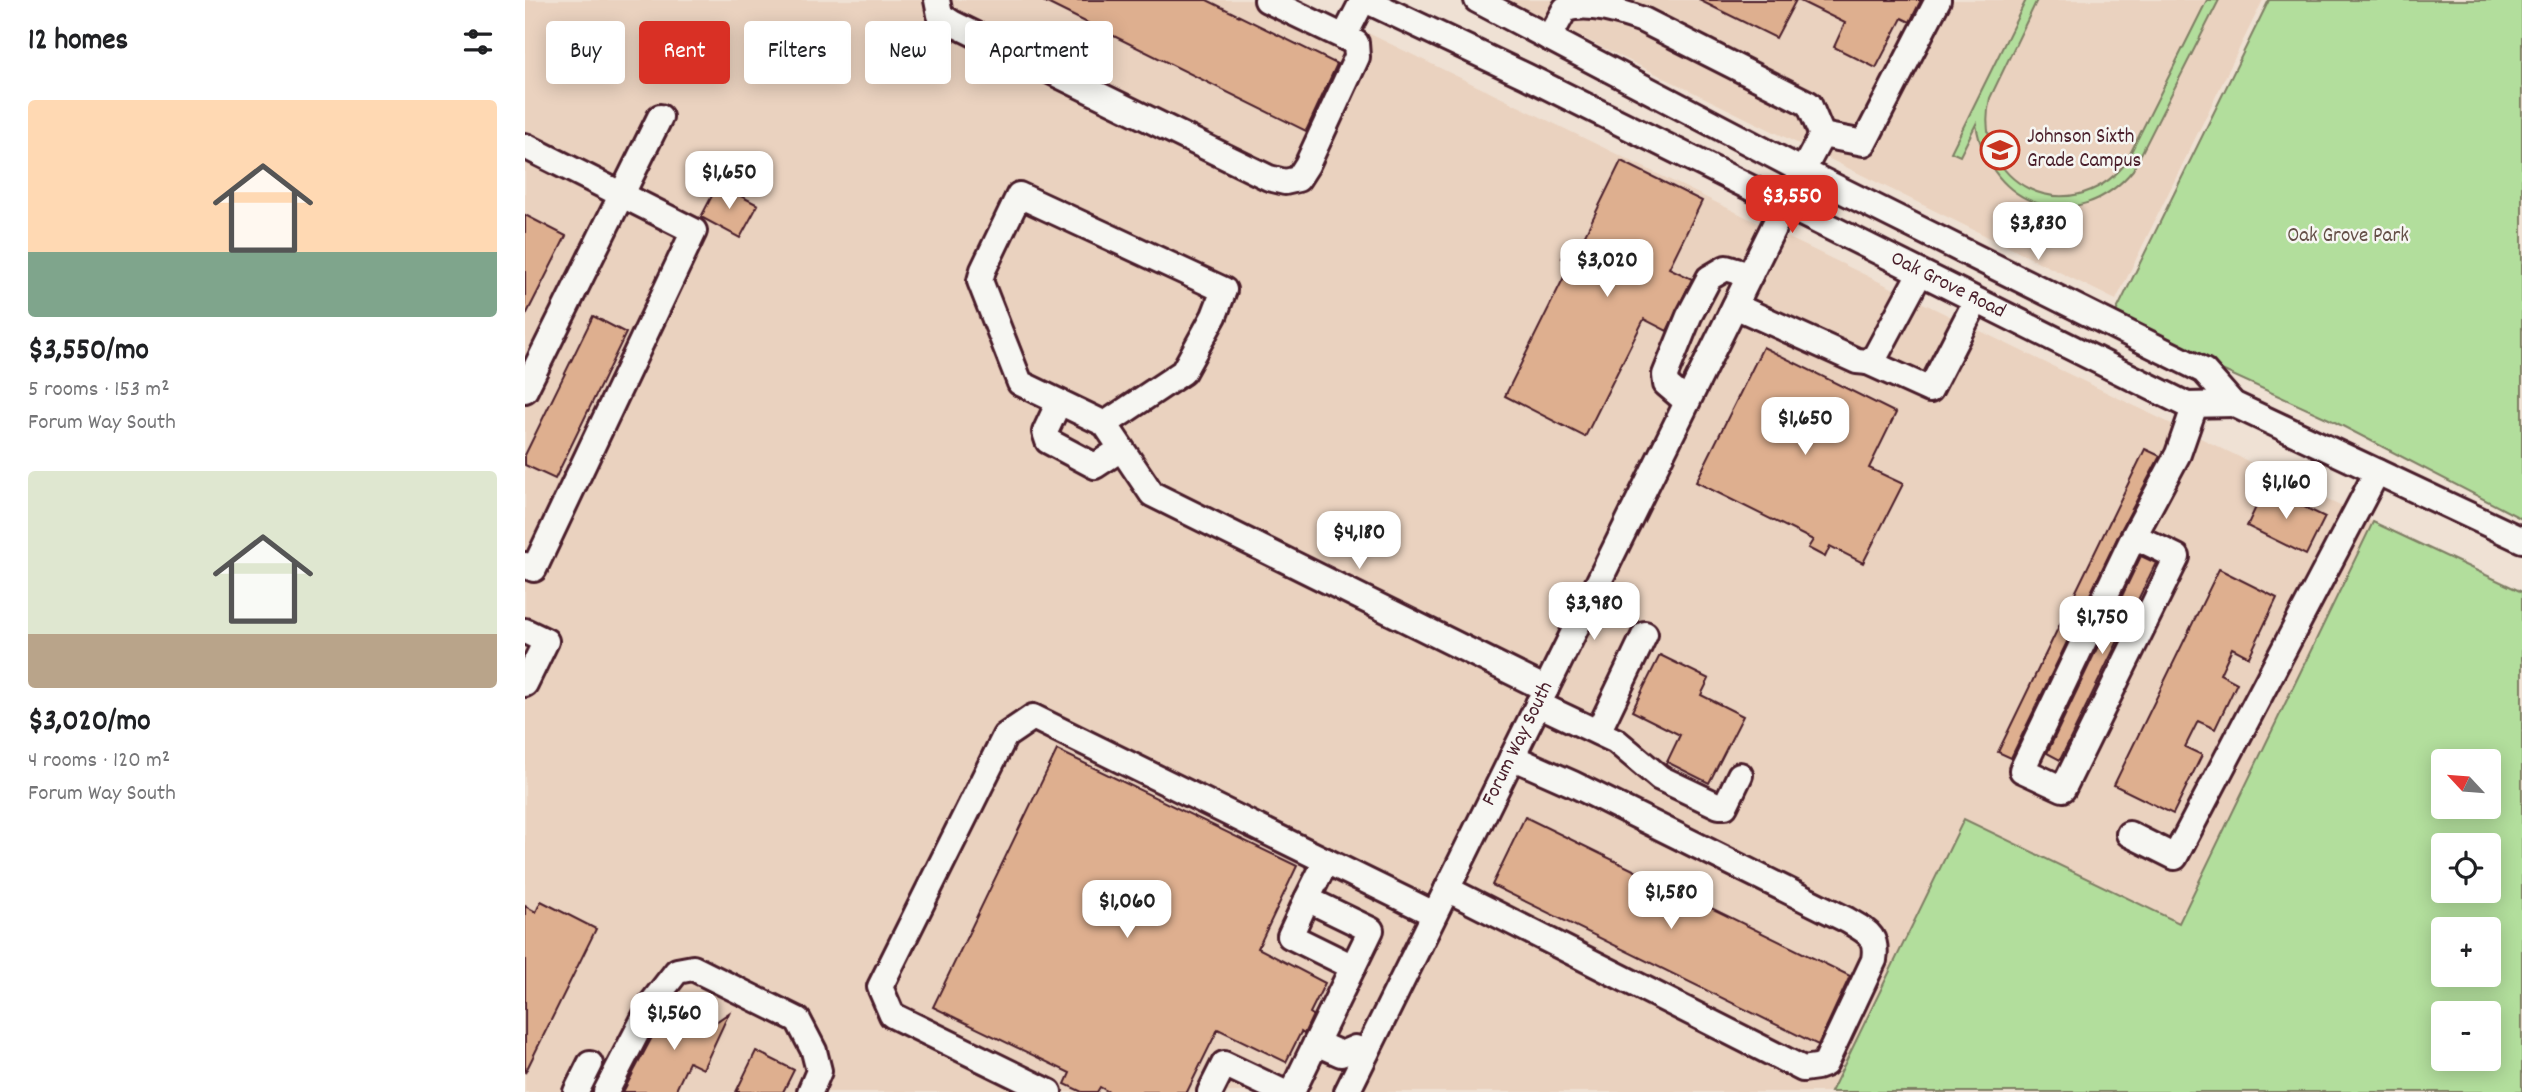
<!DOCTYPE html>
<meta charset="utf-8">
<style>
:root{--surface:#fff;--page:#f2f2f2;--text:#202124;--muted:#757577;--accent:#d93025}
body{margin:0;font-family:Dekko,sans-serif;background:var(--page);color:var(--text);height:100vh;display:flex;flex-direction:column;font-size:26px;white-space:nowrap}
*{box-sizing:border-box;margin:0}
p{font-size:23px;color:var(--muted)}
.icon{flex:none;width:38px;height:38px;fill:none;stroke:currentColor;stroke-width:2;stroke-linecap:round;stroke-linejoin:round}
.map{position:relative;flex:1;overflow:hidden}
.panel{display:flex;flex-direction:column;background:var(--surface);width:525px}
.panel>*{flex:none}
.banner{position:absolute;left:21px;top:21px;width:665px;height:63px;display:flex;gap:14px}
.needle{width:46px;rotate:296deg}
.tools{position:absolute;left:1906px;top:749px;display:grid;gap:14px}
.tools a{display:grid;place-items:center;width:70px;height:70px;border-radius:7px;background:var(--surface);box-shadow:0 4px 18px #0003;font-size:35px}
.price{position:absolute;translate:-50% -60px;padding:0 16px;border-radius:14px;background:#fff;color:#222;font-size:23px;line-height:46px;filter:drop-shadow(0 2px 4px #0008)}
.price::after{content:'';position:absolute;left:50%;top:42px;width:21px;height:16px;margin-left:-10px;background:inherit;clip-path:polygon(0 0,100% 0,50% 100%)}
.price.active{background:var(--accent);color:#fff}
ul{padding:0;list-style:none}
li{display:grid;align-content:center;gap:14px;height:371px;padding:0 28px}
li span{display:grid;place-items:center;height:217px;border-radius:7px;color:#555}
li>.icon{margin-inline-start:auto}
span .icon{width:126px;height:126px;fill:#fffc;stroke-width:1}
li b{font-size:30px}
h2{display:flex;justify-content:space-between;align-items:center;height:84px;padding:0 28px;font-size:30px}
.pill{padding:0 24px;border-radius:7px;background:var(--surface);box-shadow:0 4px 18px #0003;font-size:24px;line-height:63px}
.pill.active{background:var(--accent);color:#fff}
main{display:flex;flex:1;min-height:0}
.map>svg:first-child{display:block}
.built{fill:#ead2bf}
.green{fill:#b2de9c;stroke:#7e7e64;stroke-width:2;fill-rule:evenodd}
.building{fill:#deaf8f;stroke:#4a1f2b;stroke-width:2}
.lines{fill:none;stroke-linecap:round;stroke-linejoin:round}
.minor-casing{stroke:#4a1f2b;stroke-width:30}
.minor{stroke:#f6f6f2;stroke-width:24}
.labels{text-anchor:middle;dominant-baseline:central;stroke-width:5;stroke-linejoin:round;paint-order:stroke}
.poi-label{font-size:21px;fill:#4a1f2b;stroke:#f6f6f2;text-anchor:start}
.park-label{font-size:21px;fill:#644f47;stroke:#f6f6f2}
.street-label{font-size:21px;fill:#4a1f2b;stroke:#f6f6f2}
</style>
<main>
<section class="panel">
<h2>12 homes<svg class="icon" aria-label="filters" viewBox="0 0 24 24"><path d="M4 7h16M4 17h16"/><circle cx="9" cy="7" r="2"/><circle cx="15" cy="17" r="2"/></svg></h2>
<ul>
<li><span style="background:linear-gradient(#ffd9b3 70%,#7fa58c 0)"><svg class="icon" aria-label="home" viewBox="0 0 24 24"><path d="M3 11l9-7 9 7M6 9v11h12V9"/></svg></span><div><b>$3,550/mo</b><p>5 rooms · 153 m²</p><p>Forum Way South</p></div></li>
<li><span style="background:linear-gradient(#dfe7d0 75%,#b9a48a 0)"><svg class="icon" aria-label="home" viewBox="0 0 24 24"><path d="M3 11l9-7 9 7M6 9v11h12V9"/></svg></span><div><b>$3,020/mo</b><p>4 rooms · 120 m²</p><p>Forum Way South</p></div></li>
</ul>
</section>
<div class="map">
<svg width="1997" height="1092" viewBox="0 0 1997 1092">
<rect width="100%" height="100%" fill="#efe1d4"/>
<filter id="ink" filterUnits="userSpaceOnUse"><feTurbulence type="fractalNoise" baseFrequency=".0143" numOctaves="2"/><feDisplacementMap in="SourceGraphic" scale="14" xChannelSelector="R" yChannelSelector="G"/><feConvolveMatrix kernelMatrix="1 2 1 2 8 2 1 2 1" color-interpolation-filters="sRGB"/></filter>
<g filter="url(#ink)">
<g class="built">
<path d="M0 0H775L1848 522 1654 923 1439 819 1306 1092H0Z"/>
<path d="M981 0H1738L1591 300Z"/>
</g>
<g class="green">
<path d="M1501 0H1512L1465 98C1445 184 1544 232 1600 164L1682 0H1694L1608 170C1553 237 1464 208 1451 124L1435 156 1426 152Z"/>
<path d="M1744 0H1997V519L1804 419 1587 320Z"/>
<path d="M1848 522 1997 592V1092H1306L1439 819 1654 923ZM1964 761V807H1918V761ZM1964 845V891H1918V845ZM1918 929H1964V975H1918ZM1918 1013H1964V1059H1918Z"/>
</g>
<g class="building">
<path d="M516 0H682L812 64 781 131Z"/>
<path d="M1174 0H1271L1251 38Z"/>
<path d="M1273 0H1396L1385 22 1377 18 1351 68 1309 47 1320 23Z"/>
<path d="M1096 161 1177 201 1144 268 1167 279 1142 331 1119 319 1060 437 980 396 1046 263 1037 258 1044 245 1053 249Z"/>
<path d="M193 184 233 205 215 238 176 217Z"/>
<path d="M0 215 41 236 0 317Z"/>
<path d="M68 316 101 333 30 479 0 465V455Z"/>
<path d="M1238 347 1371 413 1344 468 1378 484 1338 563 1305 546 1300 557 1283 548 1288 540 1171 482Z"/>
<path d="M1620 449 1635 456 1596 530 1486 758 1473 752Z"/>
<path d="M1740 488 1800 517 1781 555 1722 526Z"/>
<path d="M1616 556 1631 563 1535 760 1522 753Z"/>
<path d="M1694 569 1752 598 1724 657 1707 648 1695 674 1712 683 1690 729 1673 721 1660 747 1677 755 1648 814 1589 785Z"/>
<path d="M1135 655 1184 679 1176 695 1218 716 1184 783 1142 762 1155 735 1107 711Z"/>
<path d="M532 750 772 866 733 948 800 983 785 1013 788 1015 779 1034 776 1032 761 1062 693 1029 662 1092H584L575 1087 572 1092H557L540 1084 545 1073 408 1007Z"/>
<path d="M1000 817 1325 976 1293 1045 967 885Z"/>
<path d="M16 901 71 929 0 1073V906L11 912Z"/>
<path d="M144 1005 185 1026 204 1013 178 1069 164 1062 150 1092H98Z"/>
<path d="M231 1051 269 1070 258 1092H211Z"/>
</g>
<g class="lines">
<defs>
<g id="minor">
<path d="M412 0 415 15 427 23 744 178 760 182 773 179 782 165 832 57 831 43 819 37 838 0"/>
<path d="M742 0 819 37"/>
<path id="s1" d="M840 0 1001 76 1662 405 1708 404"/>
<path d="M952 0 1278 171 1679 371 1708 404 1997 540"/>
<path d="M1297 135 1339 143 1413 0"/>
<path d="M0 146 169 231 9 569 0 565"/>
<path d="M1210 306 1332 361 1343 362 1351 355 1395 273"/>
<path d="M1343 362 1405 390 1451 301"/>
<path d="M0 390 135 117"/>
<path d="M534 402 520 432 523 441 570 466 596 449"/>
<path d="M1162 402 1141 384 1140 375 1164 316 1184 278 1201 268 1225 275"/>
<path d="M580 424 658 372 689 316 699 290 494 195 458 270 455 281 495 383 580 424 627 494 1021 689"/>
<path d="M1609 536 1652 557 1538 789 1497 770 1609 536 1653 454 1670 405"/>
<path d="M0 631 21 641 0 684"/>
<path d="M1013 704 1091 741 1135 778 1194 806H1200L1215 775"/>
<path d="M1073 732 1120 634"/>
<path d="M1604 834 1650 857 1852 472"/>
<path d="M922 889 1278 1069 1292 1067 1300 1064 1349 960C1353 935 1342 932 1322 920L1048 784 987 757"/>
<path d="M782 899 765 936 828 967"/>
<path d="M791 1043 816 1054 830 1048 841 1053"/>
<path d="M51 1092 65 1064"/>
<path d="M81 1092 127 1003 152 971 168 968 273 1020 289 1051 294 1071 285 1092"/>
<path d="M524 1092 367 1015 355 987 480 736 508 717 909 914"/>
<path d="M685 1092 699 1064 758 1092"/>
<path d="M767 1092 846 930 782 899 801 861"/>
<path id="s2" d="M822 1092 1259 206 1297 135 1284 104 1118 20C1093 11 1065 2 1040 9L1024 38"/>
</g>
</defs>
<use href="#minor" class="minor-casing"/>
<use href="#minor" class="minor"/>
</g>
</g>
<defs>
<symbol id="school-ring" viewBox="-11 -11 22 22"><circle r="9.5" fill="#f6f6f2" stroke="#c8321e" stroke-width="1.5"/><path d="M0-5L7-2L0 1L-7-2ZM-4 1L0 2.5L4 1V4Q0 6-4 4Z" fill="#c8321e"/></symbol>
</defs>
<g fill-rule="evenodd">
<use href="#school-ring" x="1453" y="128" width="44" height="44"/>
</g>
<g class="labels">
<g class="poi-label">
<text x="1502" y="138">Johnson Sixth<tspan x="1502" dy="24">Grade Campus</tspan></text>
</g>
<g class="park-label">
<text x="1823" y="237">Oak Grove Park</text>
</g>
<g class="street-label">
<text stroke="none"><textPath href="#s1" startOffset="649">Oak Grove Road</textPath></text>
<text stroke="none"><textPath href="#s2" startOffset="388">Forum Way South</textPath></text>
</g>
</g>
</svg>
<div class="tools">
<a><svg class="needle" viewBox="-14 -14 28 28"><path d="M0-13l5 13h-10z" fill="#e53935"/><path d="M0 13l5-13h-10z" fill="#757577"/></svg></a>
<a><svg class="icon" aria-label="locate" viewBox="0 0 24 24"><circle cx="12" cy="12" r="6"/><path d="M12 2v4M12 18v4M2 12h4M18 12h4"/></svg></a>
<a>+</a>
<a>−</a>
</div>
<b class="price" style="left:204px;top:211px">$1,650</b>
<b class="price active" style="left:1267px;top:235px">$3,550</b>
<b class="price" style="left:1513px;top:262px">$3,830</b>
<b class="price" style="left:1082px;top:299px">$3,020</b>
<b class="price" style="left:1280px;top:457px">$1,650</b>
<b class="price" style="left:1761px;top:521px">$1,160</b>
<b class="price" style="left:834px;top:571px">$4,180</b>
<b class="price" style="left:1069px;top:642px">$3,980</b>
<b class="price" style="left:1577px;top:656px">$1,750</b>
<b class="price" style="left:1146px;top:931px">$1,580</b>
<b class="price" style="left:602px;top:940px">$1,060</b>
<b class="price" style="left:149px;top:1052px">$1,560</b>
<div class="banner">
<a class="pill">Buy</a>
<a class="pill active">Rent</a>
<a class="pill">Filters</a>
<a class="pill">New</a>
<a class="pill">Apartment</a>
</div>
</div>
</main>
